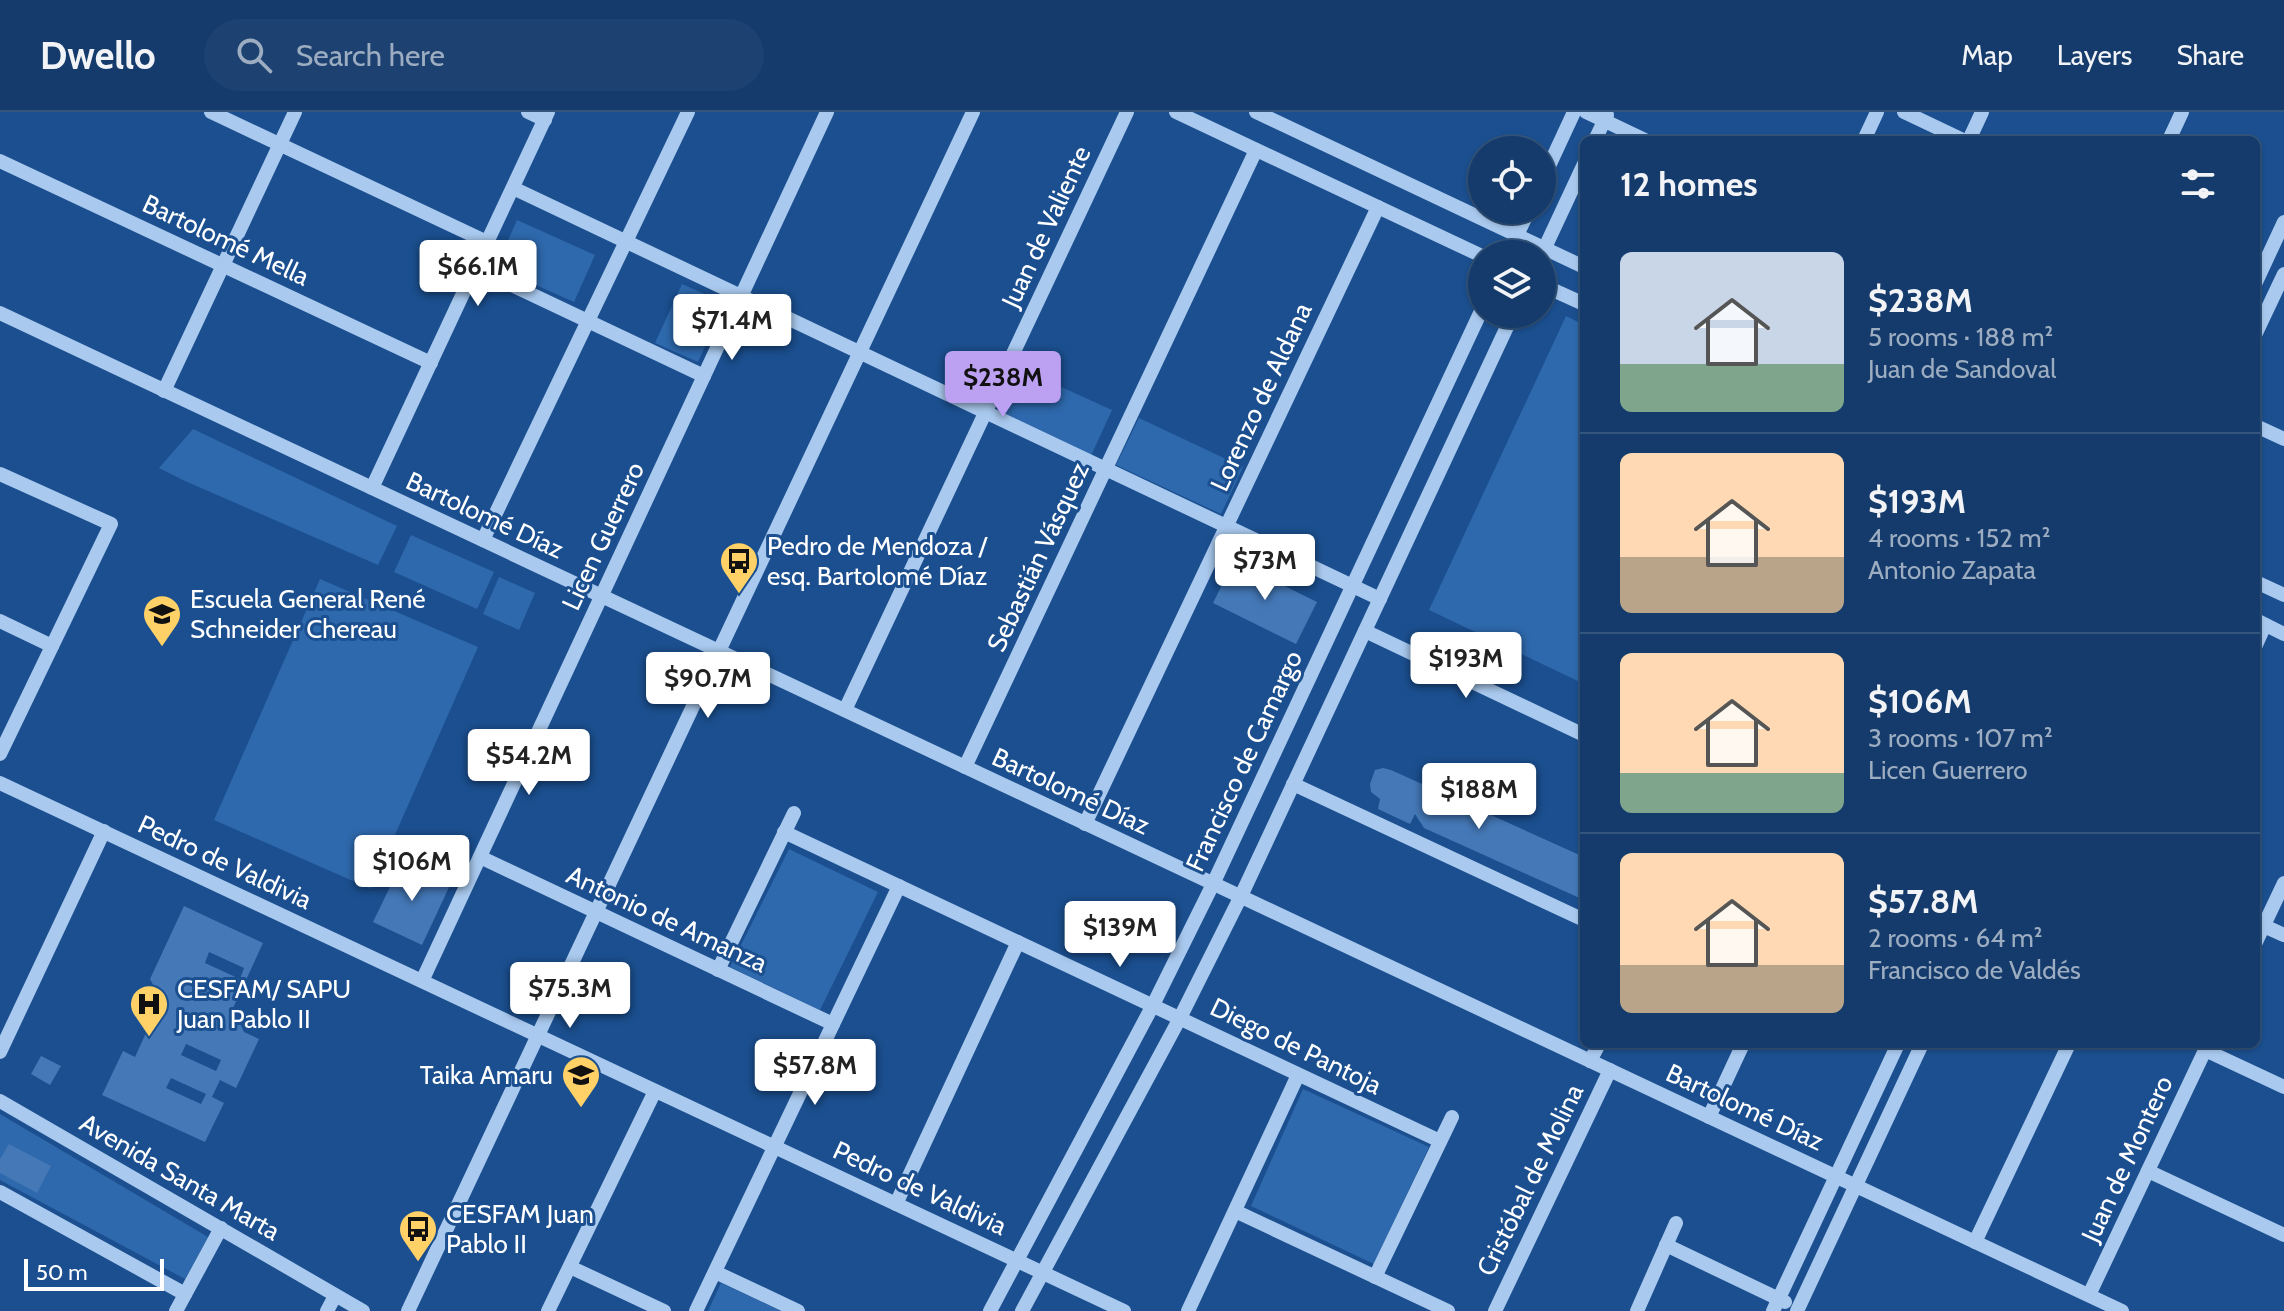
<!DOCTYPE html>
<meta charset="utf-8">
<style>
:root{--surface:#143b6b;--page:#1d4271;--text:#f1f3f6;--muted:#9dadc1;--line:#33557e;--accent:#bca0f2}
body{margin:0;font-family:Cabin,sans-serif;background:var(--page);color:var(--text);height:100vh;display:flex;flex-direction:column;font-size:30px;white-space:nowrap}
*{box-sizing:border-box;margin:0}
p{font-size:26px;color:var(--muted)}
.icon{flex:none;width:44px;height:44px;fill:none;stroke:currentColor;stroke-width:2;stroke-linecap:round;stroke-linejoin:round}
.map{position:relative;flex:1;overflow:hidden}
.details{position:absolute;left:1580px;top:24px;width:680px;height:912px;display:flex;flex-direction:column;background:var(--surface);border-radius:12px;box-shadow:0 2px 6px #0004,0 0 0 2px var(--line)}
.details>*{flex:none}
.controls{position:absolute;left:1468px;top:24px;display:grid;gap:16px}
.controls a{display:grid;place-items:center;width:88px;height:88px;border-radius:50%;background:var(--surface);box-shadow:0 2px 6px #0004,0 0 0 2px var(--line);font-size:40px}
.scale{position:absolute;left:24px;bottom:20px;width:140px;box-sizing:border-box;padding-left:8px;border:4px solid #fff;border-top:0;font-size:22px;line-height:28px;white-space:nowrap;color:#fff;-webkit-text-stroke:6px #1b4f8f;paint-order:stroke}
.price{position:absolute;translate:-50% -68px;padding:0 18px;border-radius:8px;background:#fff;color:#222;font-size:26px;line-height:52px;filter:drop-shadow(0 2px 4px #0008)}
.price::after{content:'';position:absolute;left:50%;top:48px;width:24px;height:18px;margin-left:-12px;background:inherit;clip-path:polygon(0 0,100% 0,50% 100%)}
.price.on{background:var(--accent);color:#111}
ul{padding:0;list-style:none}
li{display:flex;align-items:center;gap:24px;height:200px;padding:0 40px}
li+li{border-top:2px solid var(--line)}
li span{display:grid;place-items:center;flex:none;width:224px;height:160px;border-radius:12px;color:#555}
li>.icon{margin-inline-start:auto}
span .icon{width:96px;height:96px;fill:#fffc;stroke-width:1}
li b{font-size:34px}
h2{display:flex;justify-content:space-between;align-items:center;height:96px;padding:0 40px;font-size:34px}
header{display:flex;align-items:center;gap:48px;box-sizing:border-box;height:112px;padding:0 40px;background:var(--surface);border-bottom:2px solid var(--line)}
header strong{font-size:38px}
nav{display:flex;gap:44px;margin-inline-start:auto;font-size:28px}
.search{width:560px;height:72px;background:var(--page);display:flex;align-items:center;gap:20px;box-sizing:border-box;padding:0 28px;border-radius:44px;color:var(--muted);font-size:30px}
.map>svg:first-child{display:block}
.green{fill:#2e69ad}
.building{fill:#4478b7;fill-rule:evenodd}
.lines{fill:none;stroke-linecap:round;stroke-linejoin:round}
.minor{stroke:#a9c9ee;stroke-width:14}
.labels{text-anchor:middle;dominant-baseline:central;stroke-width:6;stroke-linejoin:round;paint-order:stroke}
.street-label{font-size:26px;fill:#fff;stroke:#1b4f8f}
.poi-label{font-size:26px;fill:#fff;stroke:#1b4f8f;text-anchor:start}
</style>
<header>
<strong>Dwello</strong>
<div class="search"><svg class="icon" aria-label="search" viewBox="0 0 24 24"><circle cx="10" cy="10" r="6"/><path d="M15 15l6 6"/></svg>Search here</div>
<nav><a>Map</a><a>Layers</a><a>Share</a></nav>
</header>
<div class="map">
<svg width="2284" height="1199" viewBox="0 0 2284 1199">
<rect width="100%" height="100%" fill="#1b4f8f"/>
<g class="green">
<path d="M517 108 595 143 574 190 496 155Z"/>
<path d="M682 172 725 191 698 250 655 231Z"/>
<path d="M1566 204 1584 213V572L1429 498Z"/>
<path d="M1017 255 1112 298 1090 346 995 303Z"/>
<path d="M1139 306 1243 355 1221 402 1116 353Z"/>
<path d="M193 317 397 414 378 453 185 369 159 356Z"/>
<path d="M411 423 494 460 477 497 394 460Z"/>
<path d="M499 465 535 481 519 518 483 502Z"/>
<path d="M320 467 478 535 371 777 214 708Z"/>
<path d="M789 737 878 780 820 898 730 855Z"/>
<path d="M1303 977 1429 1035 1374 1152 1251 1094Z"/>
<path d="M0 1002 208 1125 185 1167 0 1068Z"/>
<path d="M721 1171 781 1199H708Z"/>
</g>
<g class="building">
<path d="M1234 449 1317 490 1296 532 1213 491Z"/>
<path d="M1383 656 1391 658 1584 745V788L1424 716 1415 702 1410 712 1378 697 1380 687 1371 680 1370 672 1375 658Z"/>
<path d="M403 748 451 771 422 833 373 810Z"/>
<path d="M184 794 263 831 233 896 244 920 259 927 236 976 220 968 212 985 224 991 205 1030 102 983 123 939 135 945 161 888 150 867ZM209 840 244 856 240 867 205 851ZM186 932 221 948 216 959 181 943ZM171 966 206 982 201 992 166 976Z"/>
<path d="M41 944 61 954 50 973 31 962Z"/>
<path d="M9 1032 51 1054 37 1081 0 1061V1047Z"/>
</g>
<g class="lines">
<g class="minor">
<path d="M211 0 487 130"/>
<path d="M528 0 545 8"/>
<path d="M1176 0 1482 144"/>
<path d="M1256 0 1584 155"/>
<path d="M1586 0 1645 28"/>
<path d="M1904 0 1963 28"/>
<path d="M1595 28 1607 3"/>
<path d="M1864 28 1877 0"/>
<path d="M1969 28 1982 0"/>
<path d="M2169 28 2182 0"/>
<path d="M0 49 431 251"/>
<path d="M1542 69 1574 0"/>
<path d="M513 76 1380 487"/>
<path d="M1508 142 1529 98"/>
<path d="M1542 142 1584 52"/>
<path d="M476 156 704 264"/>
<path d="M2256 170 2284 110"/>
<path d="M1542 173 1584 192"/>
<path d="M0 201 2122 1199"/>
<path d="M2256 221 2284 162"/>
<path d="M164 279 295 0"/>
<path d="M2256 314 2284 327"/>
<path d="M0 362 111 412 0 642"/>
<path d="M372 376 548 0"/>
<path d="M483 428 688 0"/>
<path d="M2256 470 2284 483"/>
<path d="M2256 508 2284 522"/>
<path d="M0 509 52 534"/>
<path d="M1365 519 1584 623"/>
<path d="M2256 533 2265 513"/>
<path d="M845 598 1127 0"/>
<path d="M965 655 1256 38"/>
<path d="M0 671 1124 1199"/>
<path d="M1293 672 1584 808"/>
<path d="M1085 712 1378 95"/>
<path d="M784 720 1440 1029"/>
<path d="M480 745 833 912"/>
<path d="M2264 814 2284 823"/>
<path d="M2256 830 2284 771"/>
<path d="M718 858 794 701"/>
<path d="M422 869 827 0"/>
<path d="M2205 938 2284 975"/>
<path d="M0 940 104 719"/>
<path d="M1590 949 1599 932"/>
<path d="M0 989 363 1199"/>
<path d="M1709 1005 1743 932"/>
<path d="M2148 1059 2284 1123"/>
<path d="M0 1080 185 1182"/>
<path d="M896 1092 1018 830"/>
<path d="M1235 1099 1448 1199"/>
<path d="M1975 1130 2069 932"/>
<path d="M1666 1133 1785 1190"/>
<path d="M570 1155 664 1199"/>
<path d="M715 1160 798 1199"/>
<path d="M1375 1165 1452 1005"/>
<path d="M2089 1183 2208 932"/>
<path d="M176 1199 221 1116"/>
<path d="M327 1199 335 1184"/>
<path d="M408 1199 973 0"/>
<path d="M548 1199 655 979"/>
<path d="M696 1199 899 774"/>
<path d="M990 1199 1153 893 1213 772 1482 197"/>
<path d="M1022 1199 1180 906 1241 784 1513 202"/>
<path d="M1188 1199 1298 963"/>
<path d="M1495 1199 1610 958"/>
<path d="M1637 1199 1676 1111"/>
<path d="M1773 1199 1898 932"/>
<path d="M1797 1199 1922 932"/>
</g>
</g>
<defs>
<symbol id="bus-pin" viewBox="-11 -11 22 30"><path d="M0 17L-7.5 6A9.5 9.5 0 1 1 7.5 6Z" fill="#ffd166" stroke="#1b4f8f"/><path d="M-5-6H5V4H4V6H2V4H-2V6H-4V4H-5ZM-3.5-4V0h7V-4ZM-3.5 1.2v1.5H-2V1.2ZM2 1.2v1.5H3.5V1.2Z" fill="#111"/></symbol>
<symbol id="school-pin" viewBox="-11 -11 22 30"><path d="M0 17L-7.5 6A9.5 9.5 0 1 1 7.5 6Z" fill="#ffd166" stroke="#1b4f8f"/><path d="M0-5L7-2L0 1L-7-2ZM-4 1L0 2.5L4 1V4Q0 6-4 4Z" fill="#111"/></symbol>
<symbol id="hospital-pin" viewBox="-11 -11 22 30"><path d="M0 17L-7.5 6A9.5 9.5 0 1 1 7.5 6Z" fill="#ffd166" stroke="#1b4f8f"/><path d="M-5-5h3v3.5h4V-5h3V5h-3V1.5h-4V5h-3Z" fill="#111"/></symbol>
</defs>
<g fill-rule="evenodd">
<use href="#bus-pin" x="717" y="427" width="44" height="60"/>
<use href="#school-pin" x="140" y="480" width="44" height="60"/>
<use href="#hospital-pin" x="127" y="870" width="44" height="60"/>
<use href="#school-pin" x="559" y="941" width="44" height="60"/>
<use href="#bus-pin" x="396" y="1095" width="44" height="60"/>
</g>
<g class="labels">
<g class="street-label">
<text transform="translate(1046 115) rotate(-65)">Juan de Valiente</text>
<text transform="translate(226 128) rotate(25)">Bartolomé Mella</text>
<text transform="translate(1261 285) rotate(-65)">Lorenzo de Aldana</text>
<text transform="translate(485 403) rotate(25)">Bartolomé Díaz</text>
<text transform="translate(603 424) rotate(-65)">Licen Guerrero</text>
<text transform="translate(1038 445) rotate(-65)">Sebastián Vásquez</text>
<text transform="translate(1244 649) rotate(-65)">Francisco de Camargo</text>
<text transform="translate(1071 679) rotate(25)">Bartolomé Díaz</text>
<text transform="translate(225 750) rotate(25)">Pedro de Valdivia</text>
<text transform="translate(667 807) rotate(25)">Antonio de Amanza</text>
<text transform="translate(1296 934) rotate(26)">Diego de Pantoja</text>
<text transform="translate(1745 995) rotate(25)">Bartolomé Díaz</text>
<text transform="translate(2127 1047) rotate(-65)">Juan de Montero</text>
<text transform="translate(180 1065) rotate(30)">Avenida Santa Marta</text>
<text transform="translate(1530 1068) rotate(-64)">Cristóbal de Molina</text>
<text transform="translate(920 1076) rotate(25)">Pedro de Valdivia</text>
</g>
<g class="poi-label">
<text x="767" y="434">Pedro de Mendoza /<tspan x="767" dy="30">esq. Bartolomé Díaz</tspan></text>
<text x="190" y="487">Escuela General René<tspan x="190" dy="30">Schneider Chereau</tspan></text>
<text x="177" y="877">CESFAM/ SAPU<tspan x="177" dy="30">Juan Pablo II</tspan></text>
<text x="553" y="963" text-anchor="end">Taika Amaru</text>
<text x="446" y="1102">CESFAM Juan<tspan x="446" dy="30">Pablo II</tspan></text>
</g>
</g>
</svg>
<div class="controls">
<a><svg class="icon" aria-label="locate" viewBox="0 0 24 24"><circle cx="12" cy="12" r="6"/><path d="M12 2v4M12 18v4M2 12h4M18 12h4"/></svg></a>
<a><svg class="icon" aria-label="layers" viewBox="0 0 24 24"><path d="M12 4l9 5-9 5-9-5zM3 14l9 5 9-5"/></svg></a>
</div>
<div class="scale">50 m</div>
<b class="price" style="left:478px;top:196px">$66.1M</b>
<b class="price" style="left:732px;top:250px">$71.4M</b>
<b class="price on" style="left:1003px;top:307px">$238M</b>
<b class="price" style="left:1265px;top:490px">$73M</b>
<b class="price" style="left:1466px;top:588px">$193M</b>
<b class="price" style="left:708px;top:608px">$90.7M</b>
<b class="price" style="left:529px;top:685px">$54.2M</b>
<b class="price" style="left:1479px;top:719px">$188M</b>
<b class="price" style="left:412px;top:791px">$106M</b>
<b class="price" style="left:1120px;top:857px">$139M</b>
<b class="price" style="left:570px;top:918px">$75.3M</b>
<b class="price" style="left:815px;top:995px">$57.8M</b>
<section class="details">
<h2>12 homes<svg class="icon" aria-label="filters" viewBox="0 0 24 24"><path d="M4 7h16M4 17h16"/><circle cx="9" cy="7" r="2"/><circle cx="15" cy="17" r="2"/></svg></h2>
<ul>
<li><span style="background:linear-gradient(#c9d6e8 70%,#7fa58c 0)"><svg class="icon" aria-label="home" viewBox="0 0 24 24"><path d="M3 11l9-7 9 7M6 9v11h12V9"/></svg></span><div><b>$238M</b><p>5 rooms · 188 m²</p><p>Juan de Sandoval</p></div></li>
<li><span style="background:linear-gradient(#ffd9b3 65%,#b9a48a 0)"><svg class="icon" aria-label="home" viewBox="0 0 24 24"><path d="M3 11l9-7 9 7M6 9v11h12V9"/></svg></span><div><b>$193M</b><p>4 rooms · 152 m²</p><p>Antonio Zapata</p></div></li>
<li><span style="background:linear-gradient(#ffd9b3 75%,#7fa58c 0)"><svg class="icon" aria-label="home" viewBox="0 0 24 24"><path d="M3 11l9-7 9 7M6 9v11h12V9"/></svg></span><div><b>$106M</b><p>3 rooms · 107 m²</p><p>Licen Guerrero</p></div></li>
<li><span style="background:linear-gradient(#ffd9b3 70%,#b9a48a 0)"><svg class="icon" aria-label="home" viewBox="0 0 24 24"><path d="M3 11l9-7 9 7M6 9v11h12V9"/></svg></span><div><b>$57.8M</b><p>2 rooms · 64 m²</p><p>Francisco de Valdés</p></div></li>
</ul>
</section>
</div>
